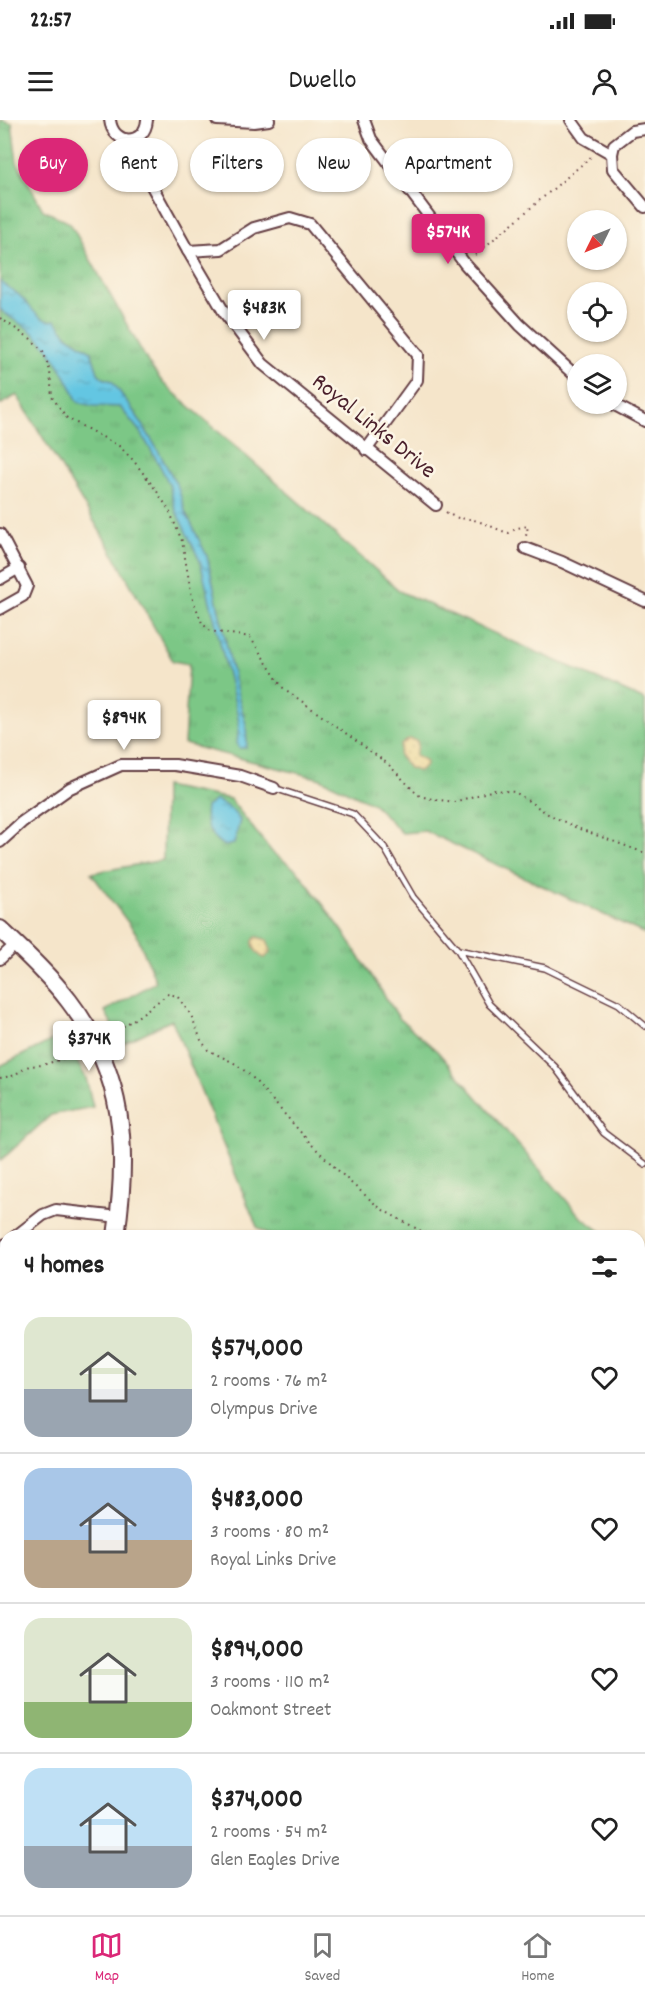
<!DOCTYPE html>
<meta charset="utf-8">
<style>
:root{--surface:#fff;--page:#f6f6f6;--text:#222;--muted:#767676;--line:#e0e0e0;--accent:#db2777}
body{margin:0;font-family:Dekko,sans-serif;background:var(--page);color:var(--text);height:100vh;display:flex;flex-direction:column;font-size:22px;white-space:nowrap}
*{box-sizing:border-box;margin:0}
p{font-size:20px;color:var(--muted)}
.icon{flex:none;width:33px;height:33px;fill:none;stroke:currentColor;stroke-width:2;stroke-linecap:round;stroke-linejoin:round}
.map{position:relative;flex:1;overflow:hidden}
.drawer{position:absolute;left:0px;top:1110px;width:645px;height:686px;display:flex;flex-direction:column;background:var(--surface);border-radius:18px 18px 0 0;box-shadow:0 2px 4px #0004}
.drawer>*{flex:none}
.guide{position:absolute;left:18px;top:18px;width:609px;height:54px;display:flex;gap:12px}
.needle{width:39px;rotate:227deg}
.tools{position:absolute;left:567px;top:90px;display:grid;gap:12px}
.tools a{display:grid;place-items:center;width:60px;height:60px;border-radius:50%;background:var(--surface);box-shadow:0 2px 4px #0004;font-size:30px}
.price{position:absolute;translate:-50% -51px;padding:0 14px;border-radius:6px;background:#fff;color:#222;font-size:20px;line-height:39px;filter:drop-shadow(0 2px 3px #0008)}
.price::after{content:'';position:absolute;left:50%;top:36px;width:18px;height:14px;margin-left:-9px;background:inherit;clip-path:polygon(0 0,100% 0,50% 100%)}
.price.on{background:var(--accent);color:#fff}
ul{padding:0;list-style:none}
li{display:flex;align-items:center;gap:18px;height:150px;padding:0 24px}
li+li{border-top:2px solid var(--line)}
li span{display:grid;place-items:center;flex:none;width:168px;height:120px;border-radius:18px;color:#555}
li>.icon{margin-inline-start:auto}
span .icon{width:72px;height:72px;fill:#fffc;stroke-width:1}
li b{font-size:26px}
h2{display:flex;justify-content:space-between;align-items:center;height:72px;padding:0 24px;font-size:26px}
.tag{padding:0 21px;border-radius:27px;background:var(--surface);box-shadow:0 2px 4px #0004;font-size:21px;line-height:54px}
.tag.on{background:var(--accent);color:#fff}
.status{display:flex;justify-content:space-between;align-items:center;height:42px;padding:0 30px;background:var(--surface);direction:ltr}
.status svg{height:16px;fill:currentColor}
header{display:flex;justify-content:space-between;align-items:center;height:78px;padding:0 24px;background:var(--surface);font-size:27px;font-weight:600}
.tabs{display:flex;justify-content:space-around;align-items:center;height:84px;border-top:2px solid var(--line);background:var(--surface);font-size:16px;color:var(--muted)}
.tabs a{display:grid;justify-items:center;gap:3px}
.tabs .on{color:var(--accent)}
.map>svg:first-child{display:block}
.grass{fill:url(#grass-tufts);stroke:#627358;stroke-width:1.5}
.sand{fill:url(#sand-dots);stroke:#9c7c64;stroke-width:1.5}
.water{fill:url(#water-ripples);stroke:#577286;stroke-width:1.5}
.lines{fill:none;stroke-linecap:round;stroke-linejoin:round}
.lane-casing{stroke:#643d43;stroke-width:8}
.street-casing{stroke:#643d43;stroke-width:14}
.secondary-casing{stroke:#643d43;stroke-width:20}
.primary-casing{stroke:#643d43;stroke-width:21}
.path{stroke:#643d43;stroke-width:2;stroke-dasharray:1.5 4.5;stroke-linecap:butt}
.lane{stroke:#fff;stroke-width:5}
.street{stroke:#fff;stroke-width:10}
.secondary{stroke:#fff;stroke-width:16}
.primary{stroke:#fff;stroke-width:18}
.labels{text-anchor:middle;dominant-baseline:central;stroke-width:5;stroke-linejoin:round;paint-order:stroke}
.street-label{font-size:24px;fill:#4a1f2b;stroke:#fcf5e5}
</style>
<div class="status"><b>22:57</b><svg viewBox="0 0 49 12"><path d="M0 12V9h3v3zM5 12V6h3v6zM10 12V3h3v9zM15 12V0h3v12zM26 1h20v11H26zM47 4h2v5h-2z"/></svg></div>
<header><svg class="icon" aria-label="menu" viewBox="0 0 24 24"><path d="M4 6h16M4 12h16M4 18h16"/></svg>Dwello<svg class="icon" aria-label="person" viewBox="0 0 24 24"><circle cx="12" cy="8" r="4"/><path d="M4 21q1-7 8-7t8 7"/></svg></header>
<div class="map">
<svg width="645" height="1795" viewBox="0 0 645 1795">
<defs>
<pattern id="grass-tufts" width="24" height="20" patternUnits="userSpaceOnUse" patternTransform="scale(1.5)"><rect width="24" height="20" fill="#7bc786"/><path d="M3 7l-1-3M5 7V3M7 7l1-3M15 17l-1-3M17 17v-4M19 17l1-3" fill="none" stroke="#6caa74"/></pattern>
<pattern id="sand-dots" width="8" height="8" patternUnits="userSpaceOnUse" patternTransform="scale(1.5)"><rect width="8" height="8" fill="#eeda9e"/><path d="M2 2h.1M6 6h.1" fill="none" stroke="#cebb88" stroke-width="1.8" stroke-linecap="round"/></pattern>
<pattern id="water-ripples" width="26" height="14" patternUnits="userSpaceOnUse" patternTransform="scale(1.5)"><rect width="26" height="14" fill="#64c6e2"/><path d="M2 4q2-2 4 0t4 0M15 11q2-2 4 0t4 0" fill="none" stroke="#54a0b7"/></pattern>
</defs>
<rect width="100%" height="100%" fill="#fcf5e5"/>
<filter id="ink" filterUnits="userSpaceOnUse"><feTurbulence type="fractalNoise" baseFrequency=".0167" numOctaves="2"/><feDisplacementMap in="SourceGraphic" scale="12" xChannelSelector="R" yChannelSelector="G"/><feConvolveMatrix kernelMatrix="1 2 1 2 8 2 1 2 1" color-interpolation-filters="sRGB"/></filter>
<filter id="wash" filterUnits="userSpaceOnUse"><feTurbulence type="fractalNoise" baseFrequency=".008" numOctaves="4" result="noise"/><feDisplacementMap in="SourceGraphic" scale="24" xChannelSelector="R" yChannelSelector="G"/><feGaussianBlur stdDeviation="1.35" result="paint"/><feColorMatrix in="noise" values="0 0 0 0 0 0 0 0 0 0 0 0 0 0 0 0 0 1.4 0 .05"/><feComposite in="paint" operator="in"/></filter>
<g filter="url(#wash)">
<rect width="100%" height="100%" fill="#f5e5ca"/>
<g class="grass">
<path d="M0 0 12 3 17 42 43 90 70 103 149 244 163 263 401 472 645 580V814L425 711 402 713 374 684 321 659 184 624 189 544 173 541 109 426 17 275 0 285Z"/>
<path d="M164 666 230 679 272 732 298 751 342 810 399 898 437 931 580 1096 607 1116H271L257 1107 172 900 122 924 105 891 156 862 136 813 91 753 163 740Z"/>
<path d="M63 915 86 958 93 987 51 995 0 1041V946Z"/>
<path d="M639 1140 645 1145V1357L639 1352Z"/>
</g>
<g class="sand">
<path d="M409 619 417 621 418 626 415 635 423 639 426 643 425 646 418 651 409 648 399 635 401 625Z"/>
<path d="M256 817 267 820 271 831 265 838C258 836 253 828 253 821Z"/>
</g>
<g class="water">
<path d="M0 161C6 167 14 170 20 176 30 184 39 205 55 200L69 217 91 231 98 253 103 258 112 261 139 299 156 327 178 367 185 391 207 436 237 572 246 604 247 623 246 628H239L237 623 239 603 236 587 200 441 175 389 169 364 159 344 141 313 120 287 93 286 78 282C64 253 53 228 27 208 18 201 8 198 0 189Z"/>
<path d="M216 680 231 689 240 700 234 724 224 726C210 717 203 703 206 687Z"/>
</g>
</g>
<g filter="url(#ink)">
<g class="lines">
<defs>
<g id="lane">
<path d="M274 668 353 694 384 727 413 777 458 830"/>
<path d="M645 906 619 884 545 848 458 830 489 884 555 947 604 1013 645 1044"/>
</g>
<g id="street">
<path d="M110 0C113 26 145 26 147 0"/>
<path d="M217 0 254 2 269 0"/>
<path d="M364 0 371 19 465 144 520 205 578 258"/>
<path d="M571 0 584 18 612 34 613 49 645 87"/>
<path d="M134 19 148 59 188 131 224 192 263 244 436 385"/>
<path d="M612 34 614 25 632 11 645 9"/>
<path d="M188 131 221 129 254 108 290 98 310 104 418 235 417 260 366 330"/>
<path d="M613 284 645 301"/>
<path d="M0 414 27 466 23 476 0 489"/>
<path d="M525 428 562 442 645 481"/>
<path d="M0 459 19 448"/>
<path d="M0 722 22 702 70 668 121 645H175L240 656 274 668"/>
<path d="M0 839 16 824"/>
<path d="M16 1116 43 1095 56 1090 119 1097"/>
<path d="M0 1129 6 1124"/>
<path d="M0 1402 6 1411"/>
<path d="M0 1450 6 1442"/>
<path d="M0 1616 6 1621"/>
</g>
<g id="secondary">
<path d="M0 809C24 832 49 855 69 881 125 954 129 1029 116 1116"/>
<path d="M0 1772 6 1767"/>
</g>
<g id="primary">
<path d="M639 1547 645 1539"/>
<path d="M639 1586 645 1578"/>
<path d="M451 1795 455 1790"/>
<path d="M479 1795 484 1790"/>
</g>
</defs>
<use href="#lane" class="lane-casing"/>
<use href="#street" class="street-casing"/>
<use href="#secondary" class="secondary-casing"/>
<use href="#primary" class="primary-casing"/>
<g class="path">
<path d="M475 135 592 36"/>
<path d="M0 198 31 219 43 231 50 251 52 277 67 298 119 326 133 340 156 370 169 390 182 421 192 477 202 503 210 511 250 517 282 567 388 644 418 675 427 678 454 682 494 670 515 672 548 694 577 708 645 733"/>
<path d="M446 392C460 402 463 396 477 401 488 404 497 410 509 413L517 408 528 406 526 416"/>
<path d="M108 916 136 898 168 874 177 876 191 895 201 920 208 930 236 944 251 956 311 1024 350 1062 381 1089 430 1116"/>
<path d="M0 958 12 956 29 946 43 945 71 936 83 930"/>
<path d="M639 1340 645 1345"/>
<path d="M639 1608 645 1600"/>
</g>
<use href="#lane" class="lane"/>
<use href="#street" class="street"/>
<use href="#secondary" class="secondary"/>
<use href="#primary" class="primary"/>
</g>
</g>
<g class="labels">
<g class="street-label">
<text transform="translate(373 307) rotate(39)">Royal Links Drive</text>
</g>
</g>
</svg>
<div class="tools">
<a><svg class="needle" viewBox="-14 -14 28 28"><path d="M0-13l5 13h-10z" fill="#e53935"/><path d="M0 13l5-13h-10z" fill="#767676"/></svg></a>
<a><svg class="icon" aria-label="locate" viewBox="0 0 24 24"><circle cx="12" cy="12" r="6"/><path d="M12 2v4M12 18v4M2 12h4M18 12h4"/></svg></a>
<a><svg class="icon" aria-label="layers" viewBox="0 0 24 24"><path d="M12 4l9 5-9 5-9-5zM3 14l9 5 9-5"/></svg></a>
</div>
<b class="price on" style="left:448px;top:145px">$574K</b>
<b class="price" style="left:264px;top:221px">$483K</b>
<b class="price" style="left:124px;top:631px">$894K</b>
<b class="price" style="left:89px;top:952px">$374K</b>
<div class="guide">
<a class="tag on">Buy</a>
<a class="tag">Rent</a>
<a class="tag">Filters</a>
<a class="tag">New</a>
<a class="tag">Apartment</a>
</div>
<section class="drawer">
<h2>4 homes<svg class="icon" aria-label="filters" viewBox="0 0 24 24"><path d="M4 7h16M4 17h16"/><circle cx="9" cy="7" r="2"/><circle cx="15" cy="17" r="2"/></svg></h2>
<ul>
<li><span style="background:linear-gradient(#dfe7d0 60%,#9aa5b1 0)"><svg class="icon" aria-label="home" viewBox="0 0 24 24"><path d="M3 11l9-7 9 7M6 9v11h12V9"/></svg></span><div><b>$574,000</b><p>2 rooms · 76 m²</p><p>Olympus Drive</p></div><svg class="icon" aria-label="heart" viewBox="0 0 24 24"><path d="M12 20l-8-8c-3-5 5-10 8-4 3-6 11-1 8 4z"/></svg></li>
<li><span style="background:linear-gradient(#a9c7e8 60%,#b9a48a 0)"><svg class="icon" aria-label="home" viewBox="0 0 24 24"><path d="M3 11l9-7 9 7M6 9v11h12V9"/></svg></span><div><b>$483,000</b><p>3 rooms · 80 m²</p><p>Royal Links Drive</p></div><svg class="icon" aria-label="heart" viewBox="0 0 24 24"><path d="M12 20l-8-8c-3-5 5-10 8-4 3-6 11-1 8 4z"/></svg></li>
<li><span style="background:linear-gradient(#dfe7d0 70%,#8fb573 0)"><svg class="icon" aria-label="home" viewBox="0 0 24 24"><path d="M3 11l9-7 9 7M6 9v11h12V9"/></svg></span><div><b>$894,000</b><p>3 rooms · 110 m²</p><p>Oakmont Street</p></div><svg class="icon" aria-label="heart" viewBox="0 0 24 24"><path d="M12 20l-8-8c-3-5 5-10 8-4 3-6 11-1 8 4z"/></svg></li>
<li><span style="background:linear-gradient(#bfe0f5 65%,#9aa5b1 0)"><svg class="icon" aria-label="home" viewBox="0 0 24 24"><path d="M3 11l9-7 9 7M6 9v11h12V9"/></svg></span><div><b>$374,000</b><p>2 rooms · 54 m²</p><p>Glen Eagles Drive</p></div><svg class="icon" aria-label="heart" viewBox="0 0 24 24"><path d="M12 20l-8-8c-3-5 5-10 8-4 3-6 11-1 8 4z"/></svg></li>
</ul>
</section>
</div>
<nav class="tabs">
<a class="on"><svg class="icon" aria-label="map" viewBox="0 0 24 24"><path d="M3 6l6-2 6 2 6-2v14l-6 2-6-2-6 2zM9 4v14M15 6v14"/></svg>Map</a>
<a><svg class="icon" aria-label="saved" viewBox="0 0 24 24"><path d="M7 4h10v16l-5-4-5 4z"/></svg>Saved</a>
<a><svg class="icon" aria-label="home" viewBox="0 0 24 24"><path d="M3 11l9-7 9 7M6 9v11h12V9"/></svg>Home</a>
</nav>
